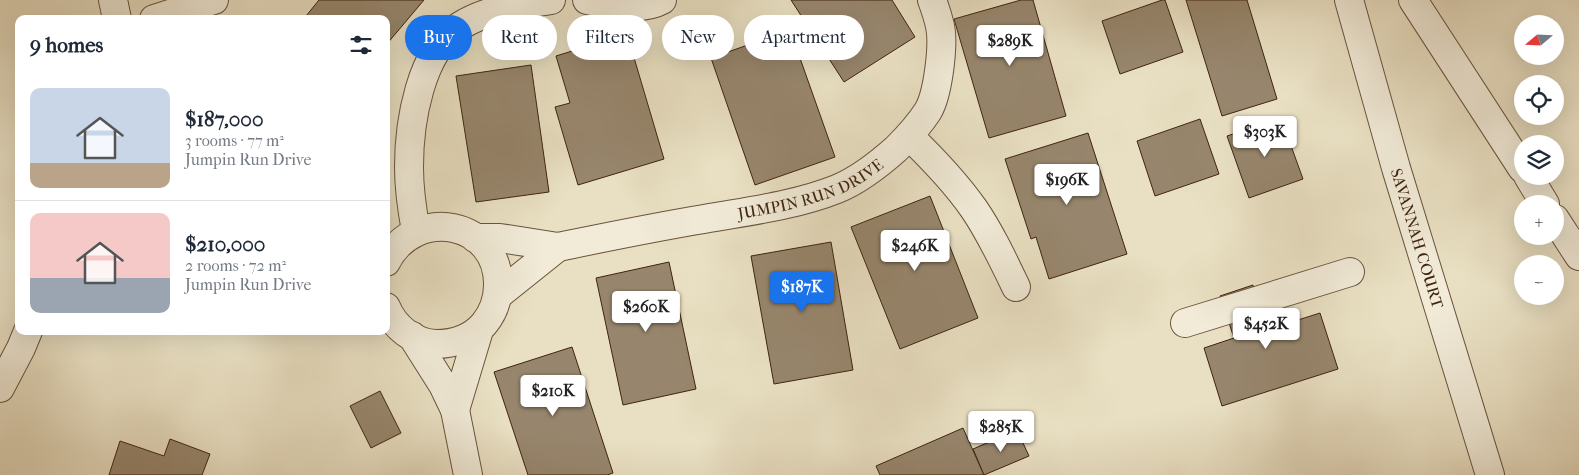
<!DOCTYPE html>
<meta charset="utf-8">
<style>
:root{--surface:#fff;--page:#f2f2f3;--text:#1f2937;--muted:#747a83;--line:#e0e1e3;--accent:#1a73e8}
body{margin:0;font-family:"IM FELL French Canon",serif;background:var(--page);color:var(--text);height:100vh;display:flex;flex-direction:column;font-size:19px;white-space:nowrap}
*{box-sizing:border-box;margin:0}
p{font-size:16px;color:var(--muted)}
.icon{flex:none;width:28px;height:28px;fill:none;stroke:currentColor;stroke-width:2;stroke-linecap:round;stroke-linejoin:round}
.map{position:relative;flex:1;overflow:hidden}
.sheet{position:absolute;left:15px;top:15px;width:375px;height:320px;display:flex;flex-direction:column;background:var(--surface);border-radius:10px;box-shadow:0 5px 20px #0002}
.sheet>*{flex:none}
.guide{position:absolute;left:405px;top:15px;width:475px;height:45px;display:flex;gap:10px}
.needle{width:32px;rotate:251deg}
.fabs{position:absolute;left:1514px;top:15px;display:grid;gap:10px}
.fabs a{display:grid;place-items:center;width:50px;height:50px;border-radius:50%;background:var(--surface);box-shadow:0 5px 20px #0002;font-size:25px}
.price{position:absolute;translate:-50% -42px;padding:0 11px;border-radius:5px;background:#fff;color:#222;font-size:16px;line-height:32px;filter:drop-shadow(0 1px 2px #0008)}
.price::after{content:'';position:absolute;left:50%;top:30px;width:15px;height:11px;margin-left:-8px;background:inherit;clip-path:polygon(0 0,100% 0,50% 100%)}
.price.active{background:var(--accent);color:#fff}
ul{padding:0;list-style:none}
li{display:flex;align-items:center;gap:15px;height:125px;padding:0 15px}
li+li{border-top:1px solid var(--line)}
li span{display:grid;place-items:center;flex:none;width:140px;height:100px;border-radius:10px;color:#555}
li>.icon{margin-inline-start:auto}
span .icon{width:60px;height:60px;fill:#fffc;stroke-width:1}
li b{font-size:21px}
h2{display:flex;justify-content:space-between;align-items:center;height:60px;padding:0 15px;font-size:21px}
.chip{padding:0 18px;border-radius:22px;background:var(--surface);box-shadow:0 5px 20px #0002;font-size:18px;line-height:45px}
.chip.active{background:var(--accent);color:#fff}
.map>svg:first-child{display:block}
.building{fill:#97866d;stroke:#3f2410}
.lines{fill:none;stroke-linecap:round;stroke-linejoin:round}
.minor-casing{stroke:#6a533d;stroke-width:30}
.minor{stroke:#f1ebd8;stroke-width:28}
.labels{text-anchor:middle;dominant-baseline:central;stroke-width:4;stroke-linejoin:round;paint-order:stroke}
.street-label{font-size:16px;fill:#3f2410;stroke:#f1ebd8}
</style>
<div class="map">
<svg width="1579" height="475" viewBox="0 0 1579 475">
<rect width="100%" height="100%" fill="#e9e0c3"/>
<filter id="stains"><feTurbulence type="fractalNoise" baseFrequency=".004" numOctaves="4"/><feColorMatrix values="0 0 0 0 .2 0 0 0 0 .09 0 0 0 0 .02 0 0 0 .5 -.17"/></filter>
<radialGradient id="worn" r=".72"><stop offset=".6" stop-color="#630" stop-opacity="0"/><stop offset="1" stop-color="#630" stop-opacity=".3"/></radialGradient>
<g class="building">
<path d="M319 0H424L386 45V19H309L306 16Z"/>
<path d="M791 0H892L915 37 844 82Z"/>
<path d="M1021 0H1033L1066 116 989 138 954 19Z"/>
<path d="M1162 0H1165L1183 52 1120 74 1102 21Z"/>
<path d="M1186 0H1247L1277 99 1222 116Z"/>
<path d="M790 30 835 157 755 185 711 58Z"/>
<path d="M627 34 664 159 578 185 555 107 570 103 556 56Z"/>
<path d="M531 65 549 192 476 202 456 76Z"/>
<path d="M1281 118 1303 179 1249 198 1227 136Z"/>
<path d="M1200 119 1219 174 1155 196 1137 141Z"/>
<path d="M1088 133 1127 254 1049 279 1036 237 1031 239 1005 159Z"/>
<path d="M930 196 978 318 900 349 851 227Z"/>
<path d="M831 242 853 370 774 384 751 256Z"/>
<path d="M669 262 696 389 623 405 596 278Z"/>
<path d="M1253 285 1258 303 1267 300 1276 327 1320 313 1338 369 1222 406 1204 348 1234 338 1220 296Z"/>
<path d="M572 347 613 473 607 475H528L494 372Z"/>
<path d="M380 391 401 433 371 448 350 406Z"/>
<path d="M963 428 984 475H880L876 466Z"/>
<path d="M1017 430 1029 456 984 475 973 449Z"/>
<path d="M170 439 210 454 202 475H109L120 441 164 456Z"/>
</g>
<g class="lines">
<defs>
<g id="minor">
<path d="M113 0 117 19"/>
<path d="M587 0C610 4 640 12 662 0"/>
<path id="s1" d="M1349 0 1396 168 1490 475"/>
<path d="M1413 0 1522 168"/>
<path d="M154 19 214 0"/>
<path d="M909 136C932 158 955 182 974 209 991 234 1003 260 1016 287"/>
<path d="M1528 176 1545 204"/>
<path d="M1555 219 1579 256"/>
<path d="M416 231C412 210 409 189 409 167 409 123 420 51 460 26 487 9 521 5 551 0"/>
<path d="M475 238H500L558 247 498 295"/>
<path id="s2" d="M558 247C607 237 655 227 704 219 748 211 794 206 837 189 859 180 878 165 896 149 908 137 919 125 928 111 938 94 944 45 940 26 938 17 935 8 932 0"/>
<path d="M386 262C416 204 499 222 498 285 498 300 493 313 484 324 472 338 454 344 436 344 414 343 394 327 386 307"/>
<path d="M1185 323 1350 272"/>
<path d="M412 336 443 385 455 410 479 330"/>
<path d="M0 388 21 348 28 331"/>
<path d="M455 410 468 475"/>
</g>
</defs>
<use href="#minor" class="minor-casing"/>
<use href="#minor" class="minor"/>
</g>
<g class="labels">
<g class="street-label">
<text stroke="none"><textPath href="#s2" startOffset="260">JUMPIN RUN DRIVE</textPath></text>
<text stroke="none"><textPath href="#s1" startOffset="248">SAVANNAH COURT</textPath></text>
</g>
</g>
<rect width="100%" height="100%" filter="url(#stains)"/>
<rect width="100%" height="100%" fill="url(#worn)"/>
</svg>
<div class="fabs">
<a><svg class="needle" viewBox="-14 -14 28 28"><path d="M0-13l5 13h-10z" fill="#e53935"/><path d="M0 13l5-13h-10z" fill="#747a83"/></svg></a>
<a><svg class="icon" aria-label="locate" viewBox="0 0 24 24"><circle cx="12" cy="12" r="6"/><path d="M12 2v4M12 18v4M2 12h4M18 12h4"/></svg></a>
<a><svg class="icon" aria-label="layers" viewBox="0 0 24 24"><path d="M12 4l9 5-9 5-9-5zM3 14l9 5 9-5"/></svg></a>
<a>+</a>
<a>−</a>
</div>
<b class="price" style="left:1010px;top:67px">$289K</b>
<b class="price" style="left:1265px;top:158px">$303K</b>
<b class="price" style="left:1067px;top:206px">$196K</b>
<b class="price" style="left:915px;top:272px">$246K</b>
<b class="price active" style="left:802px;top:313px">$187K</b>
<b class="price" style="left:646px;top:333px">$260K</b>
<b class="price" style="left:1266px;top:350px">$452K</b>
<b class="price" style="left:553px;top:417px">$210K</b>
<b class="price" style="left:1001px;top:453px">$285K</b>
<div class="guide">
<a class="chip active">Buy</a>
<a class="chip">Rent</a>
<a class="chip">Filters</a>
<a class="chip">New</a>
<a class="chip">Apartment</a>
</div>
<section class="sheet">
<h2>9 homes<svg class="icon" aria-label="filters" viewBox="0 0 24 24"><path d="M4 7h16M4 17h16"/><circle cx="9" cy="7" r="2"/><circle cx="15" cy="17" r="2"/></svg></h2>
<ul>
<li><span style="background:linear-gradient(#c9d6e8 75%,#b9a48a 0)"><svg class="icon" aria-label="home" viewBox="0 0 24 24"><path d="M3 11l9-7 9 7M6 9v11h12V9"/></svg></span><div><b>$187,000</b><p>3 rooms · 77 m²</p><p>Jumpin Run Drive</p></div></li>
<li><span style="background:linear-gradient(#f6c9c9 65%,#9aa5b1 0)"><svg class="icon" aria-label="home" viewBox="0 0 24 24"><path d="M3 11l9-7 9 7M6 9v11h12V9"/></svg></span><div><b>$210,000</b><p>2 rooms · 72 m²</p><p>Jumpin Run Drive</p></div></li>
</ul>
</section>
</div>
